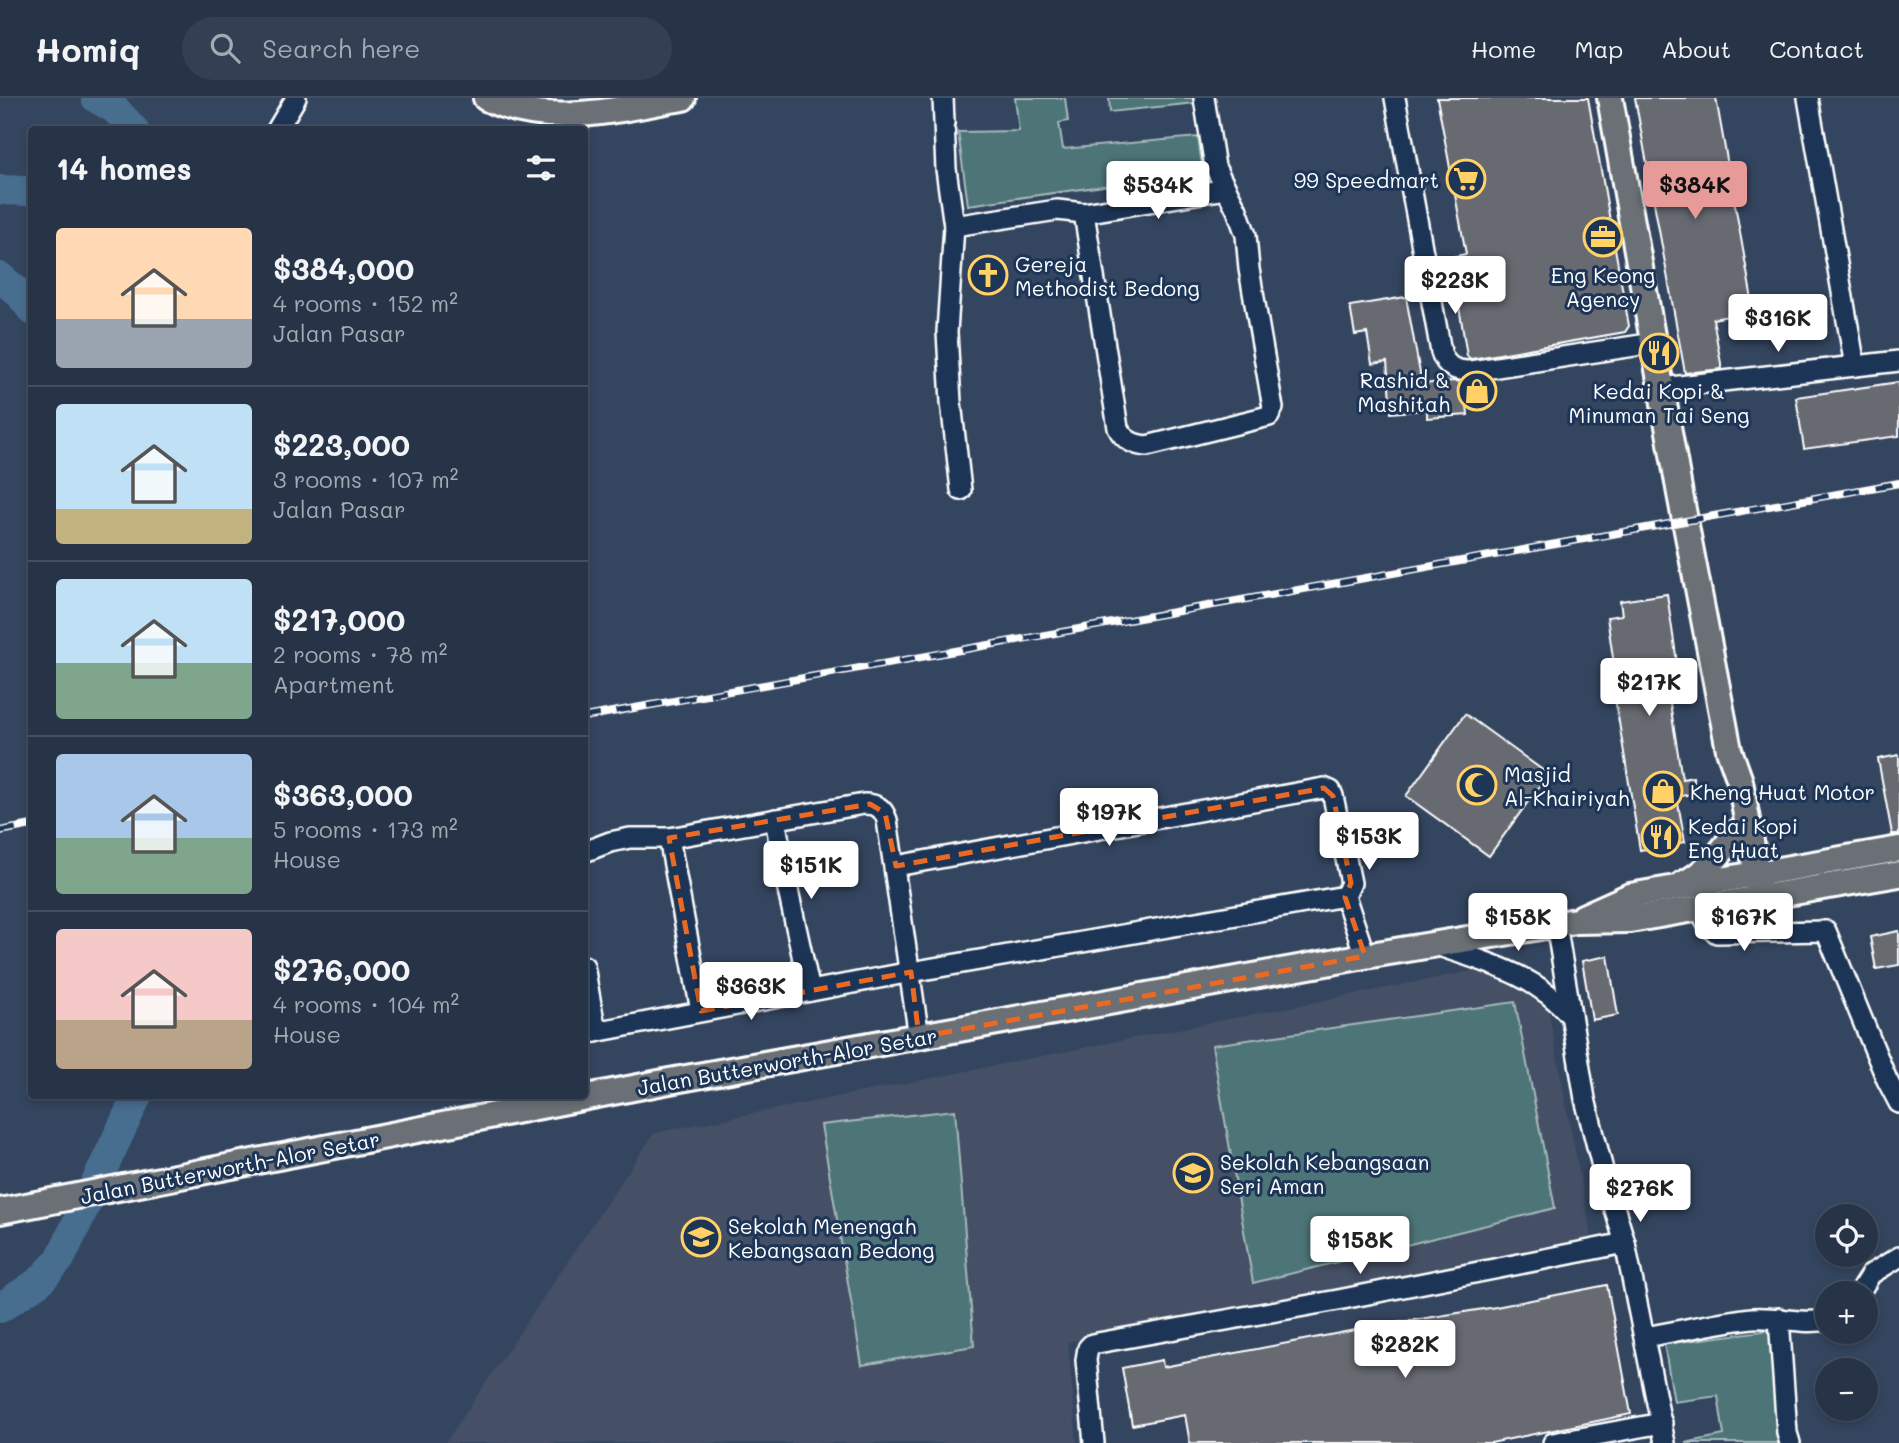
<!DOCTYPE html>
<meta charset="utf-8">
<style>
:root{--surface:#273447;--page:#333f52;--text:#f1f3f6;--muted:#a4aab4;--line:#434f60;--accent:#e69b98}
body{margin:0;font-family:Mali,sans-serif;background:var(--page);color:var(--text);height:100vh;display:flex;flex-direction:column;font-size:26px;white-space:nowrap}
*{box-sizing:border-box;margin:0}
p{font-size:23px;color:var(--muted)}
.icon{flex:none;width:38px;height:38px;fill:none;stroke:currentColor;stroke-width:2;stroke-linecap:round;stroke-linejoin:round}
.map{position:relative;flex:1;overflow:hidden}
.side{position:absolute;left:28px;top:28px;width:560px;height:973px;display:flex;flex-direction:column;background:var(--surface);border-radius:7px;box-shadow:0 4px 10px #0003,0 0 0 2px var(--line)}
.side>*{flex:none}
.fabs{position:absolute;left:1815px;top:1106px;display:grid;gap:14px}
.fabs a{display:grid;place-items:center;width:63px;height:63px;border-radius:50%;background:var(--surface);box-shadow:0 4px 10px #0003,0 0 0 2px var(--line);font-size:35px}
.price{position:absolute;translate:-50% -60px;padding:0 16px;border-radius:7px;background:#fff;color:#222;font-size:23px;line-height:46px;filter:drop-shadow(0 2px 4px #0008)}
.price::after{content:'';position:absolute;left:50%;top:42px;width:21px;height:16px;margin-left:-10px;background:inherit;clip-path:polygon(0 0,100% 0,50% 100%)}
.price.on{background:var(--accent);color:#111}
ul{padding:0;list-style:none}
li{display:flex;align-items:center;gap:21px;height:175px;padding:0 28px}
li+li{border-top:2px solid var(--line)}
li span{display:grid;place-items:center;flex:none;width:196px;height:140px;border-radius:7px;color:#555}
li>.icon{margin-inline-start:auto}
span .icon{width:84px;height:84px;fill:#fffc;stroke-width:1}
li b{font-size:30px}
h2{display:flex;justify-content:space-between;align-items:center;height:84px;padding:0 28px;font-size:30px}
header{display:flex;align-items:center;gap:42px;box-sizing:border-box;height:98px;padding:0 35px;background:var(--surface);border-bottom:2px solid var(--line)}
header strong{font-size:33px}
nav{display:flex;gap:38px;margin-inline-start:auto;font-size:24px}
.search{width:490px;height:63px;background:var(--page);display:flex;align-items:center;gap:18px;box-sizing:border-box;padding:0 24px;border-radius:38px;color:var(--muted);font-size:26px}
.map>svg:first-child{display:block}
.built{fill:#445065}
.green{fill:#4d7477;stroke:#a6babb;stroke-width:2}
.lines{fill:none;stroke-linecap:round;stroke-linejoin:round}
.river{stroke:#476d8f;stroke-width:30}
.building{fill:#686a72;stroke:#fff;stroke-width:2}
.minor-casing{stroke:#fff;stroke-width:24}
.major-casing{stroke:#fff;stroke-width:30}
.minor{stroke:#1d3557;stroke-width:19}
.major{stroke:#6b6f75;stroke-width:24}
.rail-casing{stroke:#fff;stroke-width:8}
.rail{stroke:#1d3557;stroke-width:5;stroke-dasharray:16;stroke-linecap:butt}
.marked{fill:none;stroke:#ea6a24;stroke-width:5;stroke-dasharray:14 9;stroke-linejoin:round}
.labels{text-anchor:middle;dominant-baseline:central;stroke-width:6;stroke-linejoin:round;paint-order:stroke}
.poi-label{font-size:21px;fill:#fff;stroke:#1d3557;text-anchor:start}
.street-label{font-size:21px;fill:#fff;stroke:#1d3557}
</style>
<header>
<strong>Homiq</strong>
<div class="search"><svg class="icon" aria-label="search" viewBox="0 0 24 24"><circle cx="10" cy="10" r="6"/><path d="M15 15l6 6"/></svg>Search here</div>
<nav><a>Home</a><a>Map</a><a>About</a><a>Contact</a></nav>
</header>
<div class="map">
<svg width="1899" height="1345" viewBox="0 0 1899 1345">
<rect width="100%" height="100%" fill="#34455f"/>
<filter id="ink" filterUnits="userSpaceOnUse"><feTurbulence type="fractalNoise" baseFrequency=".0143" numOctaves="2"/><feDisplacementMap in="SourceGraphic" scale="14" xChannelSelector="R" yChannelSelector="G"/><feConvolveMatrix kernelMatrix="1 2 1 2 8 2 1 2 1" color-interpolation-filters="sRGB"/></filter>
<g filter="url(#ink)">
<path class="built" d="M1481 871 1529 887 1548 910 1592 1142 1068 1244 1077 1345H445L654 1035Z"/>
<g class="green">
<path d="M1015 0H1065L1068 23 1059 25 1063 51 1198 39 1203 74 968 107 958 34 1019 33Z"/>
<path d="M1109 0H1194L1195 5 1110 14Z"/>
<path d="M1515 904 1555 1110 1253 1185 1212 947Z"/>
<path d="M955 1012 974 1248 862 1267 821 1027Z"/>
<path d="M1770 1232 1787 1345H1685L1724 1337 1718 1298 1674 1304 1664 1246Z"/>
</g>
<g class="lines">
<g class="river">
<path d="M96 0 115 11 134 32"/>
<path d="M0 92 32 93"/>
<path d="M0 179 20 196 32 212"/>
<path d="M0 1210 40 1183 60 1161 137 998"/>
</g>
</g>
<g class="building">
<path d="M1437 0H1588L1629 228 1625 234 1471 261 1467 258 1451 159 1466 156Z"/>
<path d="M1635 0H1716L1754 213 1713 221 1722 271 1685 275Z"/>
<path d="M1406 199 1422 286 1454 283 1471 285 1490 283 1491 304 1467 306 1468 317 1427 320V312L1391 315 1387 264 1372 266 1367 235 1355 237 1350 208Z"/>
<path d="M1899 284V338L1804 351 1796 299Z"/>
<path d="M1667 496 1679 578 1666 580 1682 681 1693 679 1696 695 1677 699 1685 744 1640 752 1613 588 1617 587 1607 519 1622 517 1620 503Z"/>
<path d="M1465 616 1548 676 1489 758 1406 698Z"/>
<path d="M1899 657V736H1892L1878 661Z"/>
<path d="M1899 833V867L1876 871 1870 839Z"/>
<path d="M1608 858 1618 917 1592 922 1582 863Z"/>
<path d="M1607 1187 1631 1316 1491 1345H1190L1185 1317 1132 1327 1122 1270 1162 1262 1163 1269 1376 1228 1496 1209Z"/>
</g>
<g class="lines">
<defs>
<g id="minor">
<path d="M943 0 946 71 954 128 947 234 951 304 961 392"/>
<path d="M1395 0 1441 254C1446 269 1455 273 1471 273L1654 245"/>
<path d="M1808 0 1855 268"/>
<path d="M277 32 296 0"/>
<path d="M1084 115 1118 330C1124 342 1133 347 1147 348L1269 318 1273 310 1249 171 1246 137 1237 112 1215 69 1204 0"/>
<path d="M954 128 1057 112 1084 115 1226 91"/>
<path d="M1662 290 1899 263"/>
<path d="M775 721 789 797 810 893"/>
<path d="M669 740 701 913"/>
<path d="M584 754 610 744 630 740H669L864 706C877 706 883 710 887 722L919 939"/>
<path d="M896 768 1324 690 1331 693 1333 698 1351 785 1345 798 1365 858"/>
<path d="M1700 810 1708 828 1717 835 1826 833 1887 982 1899 1005"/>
<path d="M1556 826 1585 1001 1603 1072 1625 1145 1665 1345"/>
<path d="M1436 847C1485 864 1535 876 1570 917"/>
<path d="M584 868 596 934"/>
<path d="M584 936 911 874 1345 798"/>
<path d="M1859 1195 1871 1176 1899 1159"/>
<path d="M1779 1220 1787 1335 1790 1345"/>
<path d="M1645 1239C1680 1233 1716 1224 1752 1220 1777 1218 1803 1227 1827 1222"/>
<path d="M1094 1345 1086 1262 1088 1250 1092 1246 1338 1202 1625 1145"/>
<path d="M1553 1345 1662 1325"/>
</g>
<g id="major">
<path d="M486 0C549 31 617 11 683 0"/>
<path d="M1610 0 1680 396 1729 652 1740 683 1761 799"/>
<path d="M1683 786C1707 775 1720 755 1736 735"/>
<path d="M1583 819 1630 798 1899 751"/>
<path d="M0 1113 664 984 1365 858 1576 823 1630 822 1899 776"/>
</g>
</defs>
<use href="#minor" class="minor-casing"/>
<use href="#major" class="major-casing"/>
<use href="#minor" class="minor"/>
<use href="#major" class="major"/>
<defs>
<g id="rail">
<path d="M584 619 1899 385"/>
<path d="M0 733 32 727"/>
</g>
</defs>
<use href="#rail" class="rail-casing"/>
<use href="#rail" class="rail"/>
</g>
</g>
<path class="marked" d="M1324 690 1333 698 1351 785 1345 799 1365 858 919 939 911 874 701 913 669 740 870 706 885 715 896 768Z"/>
<defs>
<symbol id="supermarket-ring" viewBox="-11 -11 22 22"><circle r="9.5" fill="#1d3557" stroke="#ffd166" stroke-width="1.5"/><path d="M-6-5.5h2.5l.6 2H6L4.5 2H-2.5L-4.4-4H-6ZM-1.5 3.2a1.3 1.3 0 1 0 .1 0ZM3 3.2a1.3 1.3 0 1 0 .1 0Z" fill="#ffd166"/></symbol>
<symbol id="office-ring" viewBox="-11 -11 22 22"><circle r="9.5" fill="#1d3557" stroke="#ffd166" stroke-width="1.5"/><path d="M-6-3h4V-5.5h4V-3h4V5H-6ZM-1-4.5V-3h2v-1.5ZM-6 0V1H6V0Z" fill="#ffd166"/></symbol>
<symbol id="church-ring" viewBox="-11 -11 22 22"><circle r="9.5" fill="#1d3557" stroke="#ffd166" stroke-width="1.5"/><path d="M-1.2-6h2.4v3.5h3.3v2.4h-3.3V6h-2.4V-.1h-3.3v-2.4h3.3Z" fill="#ffd166"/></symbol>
<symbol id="restaurant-ring" viewBox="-11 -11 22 22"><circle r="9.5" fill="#1d3557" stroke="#ffd166" stroke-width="1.5"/><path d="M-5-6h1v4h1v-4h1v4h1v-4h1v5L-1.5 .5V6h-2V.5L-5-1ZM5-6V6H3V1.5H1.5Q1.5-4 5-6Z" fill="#ffd166"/></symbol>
<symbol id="shop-ring" viewBox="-11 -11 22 22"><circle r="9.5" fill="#1d3557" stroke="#ffd166" stroke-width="1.5"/><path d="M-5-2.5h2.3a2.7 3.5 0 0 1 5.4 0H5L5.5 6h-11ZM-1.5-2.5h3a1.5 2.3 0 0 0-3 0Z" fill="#ffd166"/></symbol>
<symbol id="mosque-ring" viewBox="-11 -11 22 22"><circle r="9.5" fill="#1d3557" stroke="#ffd166" stroke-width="1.5"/><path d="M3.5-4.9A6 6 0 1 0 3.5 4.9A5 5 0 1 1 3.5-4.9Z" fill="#ffd166"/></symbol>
<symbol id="school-ring" viewBox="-11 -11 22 22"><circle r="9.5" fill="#1d3557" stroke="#ffd166" stroke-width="1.5"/><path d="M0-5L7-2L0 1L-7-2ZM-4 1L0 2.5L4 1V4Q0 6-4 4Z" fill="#ffd166"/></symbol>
</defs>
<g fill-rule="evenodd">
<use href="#supermarket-ring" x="1444" y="59" width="44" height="44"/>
<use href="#office-ring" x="1581" y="117" width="44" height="44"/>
<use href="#church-ring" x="966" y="155" width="44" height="44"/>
<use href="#restaurant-ring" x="1637" y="233" width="44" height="44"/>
<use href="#shop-ring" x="1455" y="271" width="44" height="44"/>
<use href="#mosque-ring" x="1455" y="665" width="44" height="44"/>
<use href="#shop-ring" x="1641" y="671" width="44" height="44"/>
<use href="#restaurant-ring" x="1639" y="717" width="44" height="44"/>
<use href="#school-ring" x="1171" y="1053" width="44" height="44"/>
<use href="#school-ring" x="679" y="1117" width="44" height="44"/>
</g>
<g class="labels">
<g class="poi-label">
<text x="1439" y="81" text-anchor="end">99 Speedmart</text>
<text x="1015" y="165">Gereja<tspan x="1015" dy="24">Methodist Bedong</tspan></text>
<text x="1603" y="176" text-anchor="middle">Eng Keong<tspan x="1603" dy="24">Agency</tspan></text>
<text x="1450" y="281" text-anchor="end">Rashid &amp;<tspan x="1450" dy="24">Mashitah</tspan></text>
<text x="1659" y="292" text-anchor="middle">Kedai Kopi &amp;<tspan x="1659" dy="24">Minuman Tai Seng</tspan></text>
<text x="1504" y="675">Masjid<tspan x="1504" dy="24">Al-Khairiyah</tspan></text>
<text x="1690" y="693">Kheng Huat Motor</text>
<text x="1688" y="727">Kedai Kopi<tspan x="1688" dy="24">Eng Huat</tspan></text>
<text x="1220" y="1063">Sekolah Kebangsaan<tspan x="1220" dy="24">Seri Aman</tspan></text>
<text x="728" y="1127">Sekolah Menengah<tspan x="728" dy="24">Kebangsaan Bedong</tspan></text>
</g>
<g class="street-label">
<text transform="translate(787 963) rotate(-10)">Jalan Butterworth-Alor Setar</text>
<text transform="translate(230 1069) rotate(-11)">Jalan Butterworth-Alor Setar</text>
</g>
</g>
</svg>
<div class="fabs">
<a><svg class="icon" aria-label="locate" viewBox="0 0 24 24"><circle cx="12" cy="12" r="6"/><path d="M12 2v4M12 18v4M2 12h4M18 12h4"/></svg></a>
<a>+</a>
<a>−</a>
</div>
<b class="price" style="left:1158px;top:123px">$534K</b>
<b class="price on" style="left:1695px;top:123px">$384K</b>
<b class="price" style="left:1455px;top:218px">$223K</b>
<b class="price" style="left:1778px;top:256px">$316K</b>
<b class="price" style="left:1649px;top:620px">$217K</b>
<b class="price" style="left:1109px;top:750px">$197K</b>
<b class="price" style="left:1369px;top:774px">$153K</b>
<b class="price" style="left:811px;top:803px">$151K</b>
<b class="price" style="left:1518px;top:855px">$158K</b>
<b class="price" style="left:1744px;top:855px">$167K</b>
<b class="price" style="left:751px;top:924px">$363K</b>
<b class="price" style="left:1640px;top:1126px">$276K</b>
<b class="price" style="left:1360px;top:1178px">$158K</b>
<b class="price" style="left:1405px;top:1282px">$282K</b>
<section class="side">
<h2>14 homes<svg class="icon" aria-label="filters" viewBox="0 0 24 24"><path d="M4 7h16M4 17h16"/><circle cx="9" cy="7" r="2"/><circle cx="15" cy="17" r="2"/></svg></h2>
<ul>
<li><span style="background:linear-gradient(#ffd9b3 65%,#9aa5b1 0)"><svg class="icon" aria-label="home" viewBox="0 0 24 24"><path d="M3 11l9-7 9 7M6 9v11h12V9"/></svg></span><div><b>$384,000</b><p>4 rooms · 152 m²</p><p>Jalan Pasar</p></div></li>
<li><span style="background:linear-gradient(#bfe0f5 75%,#c2b280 0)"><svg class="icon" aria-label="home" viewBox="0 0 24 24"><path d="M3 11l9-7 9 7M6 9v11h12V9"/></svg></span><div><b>$223,000</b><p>3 rooms · 107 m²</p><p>Jalan Pasar</p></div></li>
<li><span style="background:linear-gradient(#bfe0f5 60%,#7fa58c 0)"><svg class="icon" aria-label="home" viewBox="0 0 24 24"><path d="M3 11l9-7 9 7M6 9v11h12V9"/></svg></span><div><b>$217,000</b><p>2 rooms · 78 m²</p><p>Apartment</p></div></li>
<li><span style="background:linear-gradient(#a9c7e8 60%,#7fa58c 0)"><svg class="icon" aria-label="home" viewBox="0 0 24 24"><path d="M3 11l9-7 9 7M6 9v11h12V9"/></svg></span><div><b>$363,000</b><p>5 rooms · 173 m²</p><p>House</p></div></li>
<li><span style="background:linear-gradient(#f6c9c9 65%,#b9a48a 0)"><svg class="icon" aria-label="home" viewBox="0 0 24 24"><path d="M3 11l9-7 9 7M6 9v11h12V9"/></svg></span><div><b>$276,000</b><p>4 rooms · 104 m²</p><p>House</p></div></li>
</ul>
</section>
</div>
